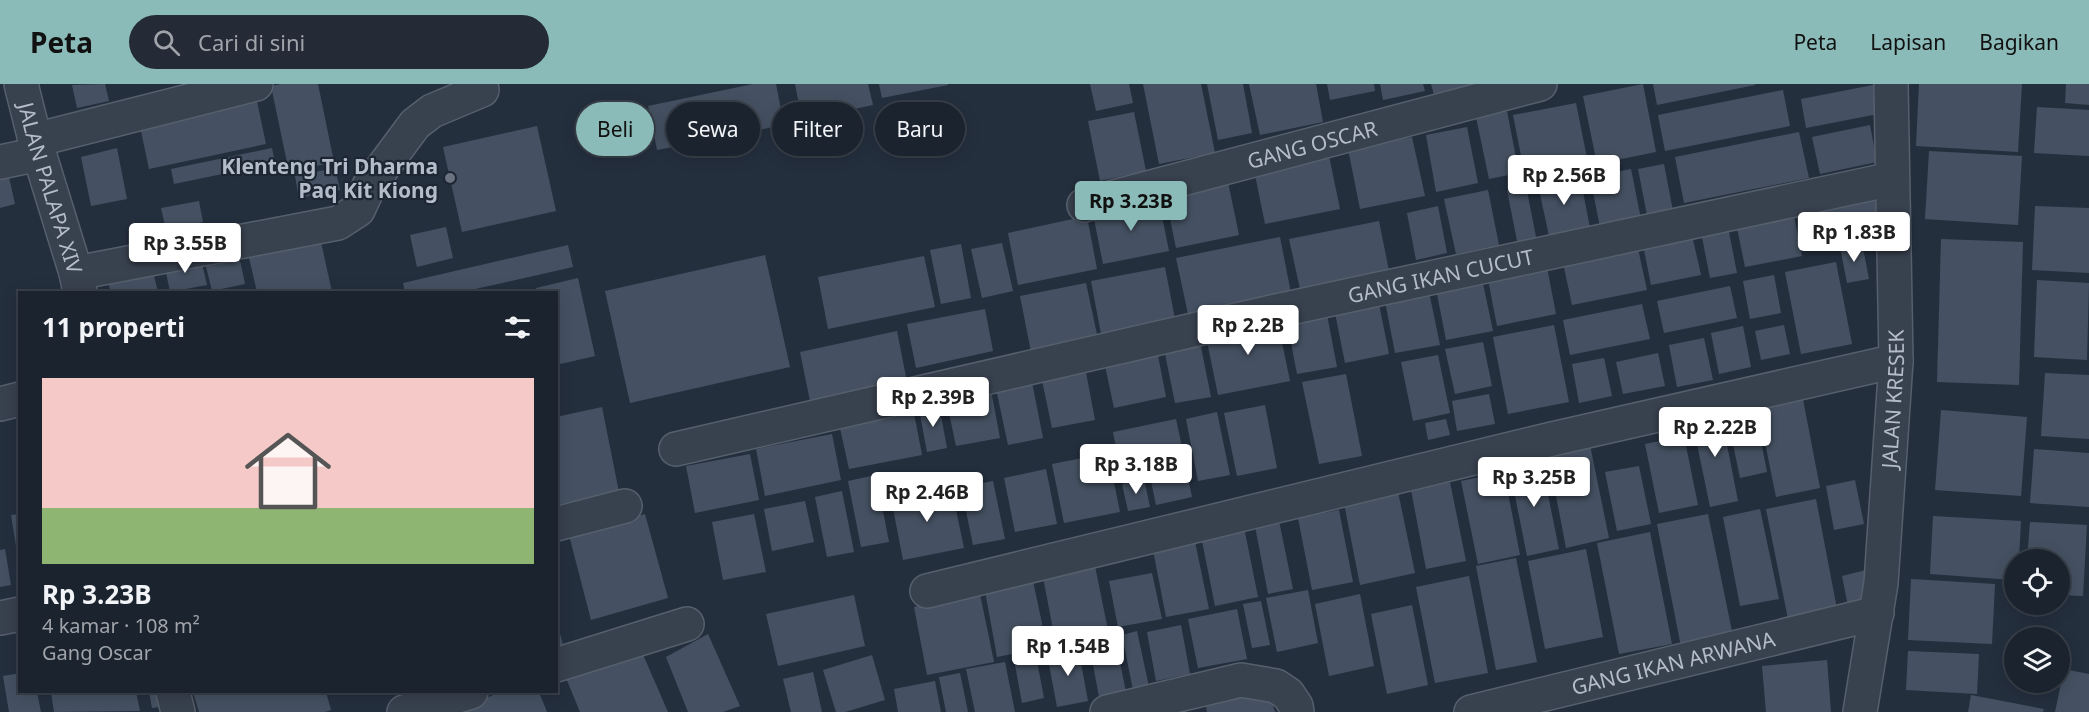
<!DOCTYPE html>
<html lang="id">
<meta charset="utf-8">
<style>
:root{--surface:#1b232e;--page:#242b36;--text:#f1f3f6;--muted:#a0a4aa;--line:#39404a;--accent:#8bbbb9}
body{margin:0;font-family:"Noto Sans",sans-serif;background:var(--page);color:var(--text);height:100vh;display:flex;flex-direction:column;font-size:22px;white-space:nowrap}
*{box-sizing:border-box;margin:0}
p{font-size:20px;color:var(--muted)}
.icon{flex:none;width:33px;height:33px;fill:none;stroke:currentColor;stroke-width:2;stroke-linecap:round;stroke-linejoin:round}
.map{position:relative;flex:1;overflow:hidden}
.panel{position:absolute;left:18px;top:207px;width:540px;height:402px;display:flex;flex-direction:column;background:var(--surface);border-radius:0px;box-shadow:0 3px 15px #0003,0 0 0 2px var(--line)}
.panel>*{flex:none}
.top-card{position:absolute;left:576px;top:18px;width:570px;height:54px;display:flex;gap:12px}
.fabs{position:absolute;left:2004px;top:465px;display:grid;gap:12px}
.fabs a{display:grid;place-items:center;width:66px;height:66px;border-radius:50%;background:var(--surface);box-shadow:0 3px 15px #0003,0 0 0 2px var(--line);font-size:30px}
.price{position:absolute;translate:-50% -51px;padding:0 14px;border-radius:6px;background:#fff;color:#222;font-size:20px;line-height:39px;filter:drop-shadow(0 2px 3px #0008)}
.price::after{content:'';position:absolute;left:50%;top:36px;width:18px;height:14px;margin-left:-9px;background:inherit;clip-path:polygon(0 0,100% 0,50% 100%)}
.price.on{background:var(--accent);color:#111}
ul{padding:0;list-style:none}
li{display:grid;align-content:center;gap:12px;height:318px;padding:0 24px}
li+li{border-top:2px solid var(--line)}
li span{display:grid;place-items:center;height:186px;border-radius:0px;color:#555}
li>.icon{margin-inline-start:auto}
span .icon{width:108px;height:108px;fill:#fffc;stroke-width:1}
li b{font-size:26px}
h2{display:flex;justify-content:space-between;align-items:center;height:72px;padding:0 24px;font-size:26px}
.pill{padding:0 21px;border-radius:27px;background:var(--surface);box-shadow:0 3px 15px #0003,0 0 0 2px var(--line);font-size:21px;line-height:54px}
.pill.on{background:var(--accent);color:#111}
header{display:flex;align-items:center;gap:36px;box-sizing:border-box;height:84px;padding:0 30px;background:var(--accent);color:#111}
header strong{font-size:28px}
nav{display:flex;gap:33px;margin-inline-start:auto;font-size:21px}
.search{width:420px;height:54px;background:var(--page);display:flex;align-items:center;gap:15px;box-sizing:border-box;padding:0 21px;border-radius:33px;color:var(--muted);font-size:22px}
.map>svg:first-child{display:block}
.building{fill:#455162}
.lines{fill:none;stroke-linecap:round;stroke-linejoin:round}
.minor-casing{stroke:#565f6c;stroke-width:36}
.minor{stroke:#38414e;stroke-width:33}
.worship-dot{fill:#6b7280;stroke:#1d2633;stroke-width:2}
.labels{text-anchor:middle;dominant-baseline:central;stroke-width:4.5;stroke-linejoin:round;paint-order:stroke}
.street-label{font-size:21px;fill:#b4bcc9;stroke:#1d2633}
.poi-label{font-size:21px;font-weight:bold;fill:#b4bcc9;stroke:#1d2633;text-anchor:end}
</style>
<header>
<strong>Peta</strong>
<div class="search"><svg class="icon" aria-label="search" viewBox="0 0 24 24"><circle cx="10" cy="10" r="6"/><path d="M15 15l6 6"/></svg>Cari di sini</div>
<nav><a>Peta</a><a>Lapisan</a><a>Bagikan</a></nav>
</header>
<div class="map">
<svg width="2089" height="628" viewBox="0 0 2089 628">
<rect width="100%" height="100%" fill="#242f3e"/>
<g class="building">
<path d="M105 0 109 17 77 24 72 1Z"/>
<path d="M281 0H318L334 78 289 88 271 2Z"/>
<path d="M753 0H776L784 41 657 66 648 22Z"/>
<path d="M795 0H868L873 21 802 36Z"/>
<path d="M879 0H948V1L882 14Z"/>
<path d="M1090 0H1129L1133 19 1096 27Z"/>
<path d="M1143 0H1201L1215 69 1159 80Z"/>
<path d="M1207 0H1243L1252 49 1218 56Z"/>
<path d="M1249 0H1316L1323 38 1260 51Z"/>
<path d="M1327 0H1374L1375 7 1330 16Z"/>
<path d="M1380 0H1423L1425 7 1383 16Z"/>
<path d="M1431 0H1484L1434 11Z"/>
<path d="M1643 0 1656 68 1597 80 1583 12Z"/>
<path d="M1653 0H1755V1L1657 21Z"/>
<path d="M1919 0H2022L2018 68 1916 62Z"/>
<path d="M2066 0H2089V21L2065 19Z"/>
<path d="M1873 1 1878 30 1806 44 1801 15Z"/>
<path d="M1783 6 1790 42 1665 67 1658 31Z"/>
<path d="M255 8 266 60 149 85 138 33Z"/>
<path d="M1576 19 1588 79 1525 92 1513 31Z"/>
<path d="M2037 23 2089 26V72L2034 69Z"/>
<path d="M1507 27 1519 89 1489 95 1476 33Z"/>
<path d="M1134 28 1146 87 1100 97 1088 37Z"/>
<path d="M1870 41 1877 78 1820 90 1812 53Z"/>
<path d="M537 42 556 127 462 148 443 63Z"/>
<path d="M1467 43 1478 99 1436 108 1426 51Z"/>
<path d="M1799 48 1809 94 1684 119 1675 73Z"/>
<path d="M1412 53 1425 112 1360 125 1348 65Z"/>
<path d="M117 64 127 115 91 122 81 73Z"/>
<path d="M272 64 275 79 174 100 171 85Z"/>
<path d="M1328 67 1340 125 1265 140 1253 81Z"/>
<path d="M1929 67 2022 72 2018 141 1925 135Z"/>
<path d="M1664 80 1673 127 1647 131 1638 85Z"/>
<path d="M7 84 15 120 0 124V85Z"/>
<path d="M335 84 340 106 299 114 295 92Z"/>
<path d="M1631 85 1641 135 1600 143 1590 93Z"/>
<path d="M1580 92 1590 144 1549 152 1538 101Z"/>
<path d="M1228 98 1239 151 1176 164 1165 111Z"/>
<path d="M1526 102 1537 158 1518 162 1507 106Z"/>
<path d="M1872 102 1882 149 1810 164 1800 116Z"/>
<path d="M1488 106 1499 161 1456 170 1444 115Z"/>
<path d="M199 117 203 138 166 146 161 124Z"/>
<path d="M1159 117 1169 167 1103 180 1093 130Z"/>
<path d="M1438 122 1447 169 1416 176 1407 129Z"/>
<path d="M1792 122 1802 172 1745 183 1735 134Z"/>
<path d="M2035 122 2089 124V189L2032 186Z"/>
<path d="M1087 132 1097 185 1018 201 1008 149Z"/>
<path d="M1379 137 1389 187 1300 205 1289 155Z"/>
<path d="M1727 138 1737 189 1710 194 1700 143Z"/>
<path d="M446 143 453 174 417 183 410 151Z"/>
<path d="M319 149 332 208H257L247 165Z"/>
<path d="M1692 151 1701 191 1651 201 1643 161Z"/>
<path d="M1280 153 1291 209 1188 230 1176 174Z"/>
<path d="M1941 155 2023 158 2019 301 1937 298Z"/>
<path d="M1002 159 1013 207 982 214 971 165Z"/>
<path d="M1862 159 1869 195 1847 199 1840 163Z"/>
<path d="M961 160 971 214 941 220 930 166Z"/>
<path d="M1637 160 1647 206 1572 221 1562 174Z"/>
<path d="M568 161 573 183 462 208H405L403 199Z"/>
<path d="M237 162 245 200 212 207 203 170Z"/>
<path d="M200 171 207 201 170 208 164 179Z"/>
<path d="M765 171 790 283 630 319 605 207Z"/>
<path d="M924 172 935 223 828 245 818 193Z"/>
<path d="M1545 173 1556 230 1497 242 1486 185Z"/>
<path d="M1836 178 1852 260 1801 270 1785 188Z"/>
<path d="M1165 183 1175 235 1101 250 1091 197Z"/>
<path d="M1480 185 1493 247 1446 256 1434 195Z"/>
<path d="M153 188 158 208H111L108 199Z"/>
<path d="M1774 191 1781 229 1750 235 1743 197Z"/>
<path d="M578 194 595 272 556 281V208H537L536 204Z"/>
<path d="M2037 196 2089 199 2087 276 2034 273Z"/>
<path d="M1427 198 1440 261 1395 269 1383 207Z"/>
<path d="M1086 199 1098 255 1031 268 1020 212Z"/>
<path d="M1730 202 1737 234 1664 249 1657 217Z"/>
<path d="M1377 210 1389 270 1345 279 1333 219Z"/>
<path d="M1325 220 1337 283 1297 290 1285 228Z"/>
<path d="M1642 220 1650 255 1570 271 1563 236Z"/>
<path d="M985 225 993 267 916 284 907 240Z"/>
<path d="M1277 234 1290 297 1218 311 1205 248Z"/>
<path d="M1554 241 1569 318 1508 330 1493 253Z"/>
<path d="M1784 241 1790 270 1761 276 1755 247Z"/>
<path d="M1743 242 1751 283 1719 290 1711 249Z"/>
<path d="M897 247 907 298 810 317 800 268Z"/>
<path d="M1199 253 1211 313 1175 319 1163 260Z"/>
<path d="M1704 254 1713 296 1677 303 1669 261Z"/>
<path d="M1483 258 1492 302 1455 310 1445 265Z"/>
<path d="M1156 261 1166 313 1114 324 1103 272Z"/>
<path d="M1658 269 1665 302 1623 310 1616 278Z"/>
<path d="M1438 271 1450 329 1413 337 1401 278Z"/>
<path d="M1604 274 1612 312 1579 319 1572 280Z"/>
<path d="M1084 278 1095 336 1052 344 1040 287Z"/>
<path d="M2045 289 2089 291V355L2041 352Z"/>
<path d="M1346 290 1362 372 1319 380 1302 298Z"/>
<path d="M1031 293 1043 354 1008 361 995 300Z"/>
<path d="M1801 305 1820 404 1776 413 1756 314Z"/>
<path d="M991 306 1000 354 956 362 946 315Z"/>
<path d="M1489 310 1495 340 1457 347 1452 317Z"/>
<path d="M939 321 947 364 927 368 919 325Z"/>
<path d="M1265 321 1277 384 1237 392 1224 329Z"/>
<path d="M602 323 619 408 556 421V333Z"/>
<path d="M1720 325 1738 417 1710 423 1691 331Z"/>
<path d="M1755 326 1767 388 1740 394 1727 331Z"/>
<path d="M1941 326 2027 333 2021 412 1935 406Z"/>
<path d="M1217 328 1230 391 1198 397 1186 335Z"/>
<path d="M914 329 922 371 849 385 840 344Z"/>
<path d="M1176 335 1185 377 1121 389 1113 348Z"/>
<path d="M1446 335 1450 351 1428 356 1425 339Z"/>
<path d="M832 350 841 396 765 412 756 365Z"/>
<path d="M1684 352 1698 421 1659 429 1645 360Z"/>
<path d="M1590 361 1609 454 1566 464 1548 370Z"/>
<path d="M2034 365 2089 369V423L2030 419Z"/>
<path d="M1108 369 1120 428 1064 439 1052 380Z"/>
<path d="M750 370 759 416 695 429 686 382Z"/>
<path d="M1541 376 1559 465 1527 472 1509 382Z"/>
<path d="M1185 380 1192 413 1156 421 1149 388Z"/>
<path d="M1639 382 1651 440 1617 447 1605 388Z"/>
<path d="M1046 385 1057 440 1015 448 1004 394Z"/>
<path d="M1504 388 1520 471 1478 480 1461 397Z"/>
<path d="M876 391 889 458 861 463 848 397Z"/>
<path d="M1144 395 1150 423 1128 427 1122 400Z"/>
<path d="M1855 396 1864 440 1834 446 1826 402Z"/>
<path d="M993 397 1005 455 973 461 961 403Z"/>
<path d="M1450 398 1466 477 1426 485 1411 406Z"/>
<path d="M951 402 964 464 903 476 891 414Z"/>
<path d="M1397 403 1415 489 1360 501 1343 414Z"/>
<path d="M842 407 854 468 827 473 815 413Z"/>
<path d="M1816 415 1837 525 1788 535 1766 425Z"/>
<path d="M805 417 814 458 772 467 764 425Z"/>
<path d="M1760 425 1779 515 1740 522 1723 433Z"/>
<path d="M1339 426 1353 498 1312 506 1298 434Z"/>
<path d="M20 430V475H18L11 431Z"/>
<path d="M645 430 668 514 591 536 569 451Z"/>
<path d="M754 430 766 488 723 496 712 438Z"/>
<path d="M1708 430 1734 557 1682 568 1657 440Z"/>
<path d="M1278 432 1293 505 1268 510 1254 437Z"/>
<path d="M1933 432 2021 437 2019 476H2014V496L1930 490Z"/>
<path d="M1243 438 1258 513 1215 522 1200 447Z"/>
<path d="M2030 438 2087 441 2083 512 2060 511V476H2027Z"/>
<path d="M1650 448 1672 560 1619 570 1597 459Z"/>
<path d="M1194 453 1209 525 1166 533 1152 461Z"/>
<path d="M5 465 11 501 0 503V466Z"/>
<path d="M1586 465 1603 553 1545 565 1528 477Z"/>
<path d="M1516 474 1537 578 1496 586 1476 482Z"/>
<path d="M1094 477 1109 551 1056 561 1042 488Z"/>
<path d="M1866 486 1872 522 1849 527 1842 492Z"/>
<path d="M1152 489 1162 535 1118 543 1109 497Z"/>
<path d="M1469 492 1488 589 1435 599 1416 503Z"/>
<path d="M1911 495 1995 500 1992 560 1908 556Z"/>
<path d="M1033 497 1047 563 997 573 985 507Z"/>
<path d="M1308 506 1318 559 1277 568 1266 514Z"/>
<path d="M980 510 994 578 927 591 914 523Z"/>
<path d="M1360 510 1374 582 1329 592 1315 520Z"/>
<path d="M854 511 865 562 778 582 766 530Z"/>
<path d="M1261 517 1270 561 1252 564 1243 520Z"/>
<path d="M1412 521 1428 601 1387 610 1371 530Z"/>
<path d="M1237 525 1247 575 1198 584 1188 535Z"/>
<path d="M556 535 564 564 556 566Z"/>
<path d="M1181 541 1190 590 1156 597 1147 548Z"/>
<path d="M1137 547 1149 603 1133 606 1122 551Z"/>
<path d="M708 550 740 622 723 628H688L666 573Z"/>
<path d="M1115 554 1126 608 1099 613 1089 559Z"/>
<path d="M1078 563 1088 617 1057 623 1047 570Z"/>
<path d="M641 566 668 628H580L566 594Z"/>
<path d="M1908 567 1979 570 1977 610 1906 606Z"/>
<path d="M872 571 885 616 845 628H836L823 586Z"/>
<path d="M1827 576 1831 628H1766L1762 582Z"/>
<path d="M1037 577 1044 614 1022 619 1015 581Z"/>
<path d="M1005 578 1015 628H975L966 585Z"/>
<path d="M2064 585 2089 590V628H2055Z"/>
<path d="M813 588 822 628H791L783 595Z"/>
<path d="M20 589V608H37L41 628H9L3 592Z"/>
<path d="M960 589 968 628H946L939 593Z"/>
<path d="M935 597 941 628H898L894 605Z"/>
<path d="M1267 603 1275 628H1207L1206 622Z"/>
<path d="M51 608H136L140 627 54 628Z"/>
<path d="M149 608H163L166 622 152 624Z"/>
<path d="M193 608H326L331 626 325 628H199Z"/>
<path d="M500 608H539L547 628H462L461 625Z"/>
<path d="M1971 611 2044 625 2043 628H1968Z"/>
</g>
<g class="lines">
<defs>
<g id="minor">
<path id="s1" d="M21 0 35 56 76 189 80 208"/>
<path d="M35 56 256 0"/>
<path d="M0 78 39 70"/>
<path id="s2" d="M1084 121 1540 0"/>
<path d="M76 189 338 139 358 126 369 102 415 40 432 27 482 6"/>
<path d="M0 320 20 315"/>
<path id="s3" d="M676 365 1276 227 1892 95"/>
<path d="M556 440 625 422"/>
<path d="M927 507 1552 355 1896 277"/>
<path d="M0 534 20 530"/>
<path d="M556 581 687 540"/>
<path d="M173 608 178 628"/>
<path d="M404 628 471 608"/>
<path d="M1107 628 1241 596 1276 602 1288 610 1296 622 1297 628"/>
<path id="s4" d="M1471 628 1877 529"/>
<path id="s5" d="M1860 628 1881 499 1896 277 1891 0"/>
</g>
</defs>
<use href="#minor" class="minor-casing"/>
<use href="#minor" class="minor"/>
</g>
<circle class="worship-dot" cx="450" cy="94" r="6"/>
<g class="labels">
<g class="street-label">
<text stroke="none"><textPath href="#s2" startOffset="236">GANG OSCAR</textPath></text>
<text stroke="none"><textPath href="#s1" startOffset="108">JALAN PALAPA XIV</textPath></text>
<text stroke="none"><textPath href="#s3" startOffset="784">GANG IKAN CUCUT</textPath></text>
<text stroke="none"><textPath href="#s5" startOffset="315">JALAN KRESEK</textPath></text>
<text stroke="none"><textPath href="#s4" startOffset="208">GANG IKAN ARWANA</textPath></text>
</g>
<g class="poi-label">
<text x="438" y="82">Klenteng Tri Dharma<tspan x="438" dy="24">Paq Kit Kiong</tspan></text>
</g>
</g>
</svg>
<div class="fabs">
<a><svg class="icon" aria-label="locate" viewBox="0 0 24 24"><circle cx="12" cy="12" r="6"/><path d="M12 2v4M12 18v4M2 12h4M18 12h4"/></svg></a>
<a><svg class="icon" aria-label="layers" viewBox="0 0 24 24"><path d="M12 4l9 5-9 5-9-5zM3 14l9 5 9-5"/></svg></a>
</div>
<b class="price" style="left:1564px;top:122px">Rp 2.56B</b>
<b class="price on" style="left:1131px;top:148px">Rp 3.23B</b>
<b class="price" style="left:1854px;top:179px">Rp 1.83B</b>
<b class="price" style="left:185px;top:190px">Rp 3.55B</b>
<b class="price" style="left:1248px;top:272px">Rp 2.2B</b>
<b class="price" style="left:933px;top:344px">Rp 2.39B</b>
<b class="price" style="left:1715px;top:374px">Rp 2.22B</b>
<b class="price" style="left:1136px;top:411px">Rp 3.18B</b>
<b class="price" style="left:1534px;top:424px">Rp 3.25B</b>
<b class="price" style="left:927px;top:439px">Rp 2.46B</b>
<b class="price" style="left:1068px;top:593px">Rp 1.54B</b>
<div class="top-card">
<a class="pill on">Beli</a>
<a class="pill">Sewa</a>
<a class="pill">Filter</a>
<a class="pill">Baru</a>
</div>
<section class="panel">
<h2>11 properti<svg class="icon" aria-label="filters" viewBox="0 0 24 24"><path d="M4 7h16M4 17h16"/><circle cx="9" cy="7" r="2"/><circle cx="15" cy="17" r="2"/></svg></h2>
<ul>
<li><span style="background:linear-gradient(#f6c9c9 70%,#8fb573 0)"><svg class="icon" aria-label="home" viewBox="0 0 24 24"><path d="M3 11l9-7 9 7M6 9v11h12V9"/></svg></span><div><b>Rp 3.23B</b><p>4 kamar · 108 m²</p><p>Gang Oscar</p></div></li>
</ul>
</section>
</div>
